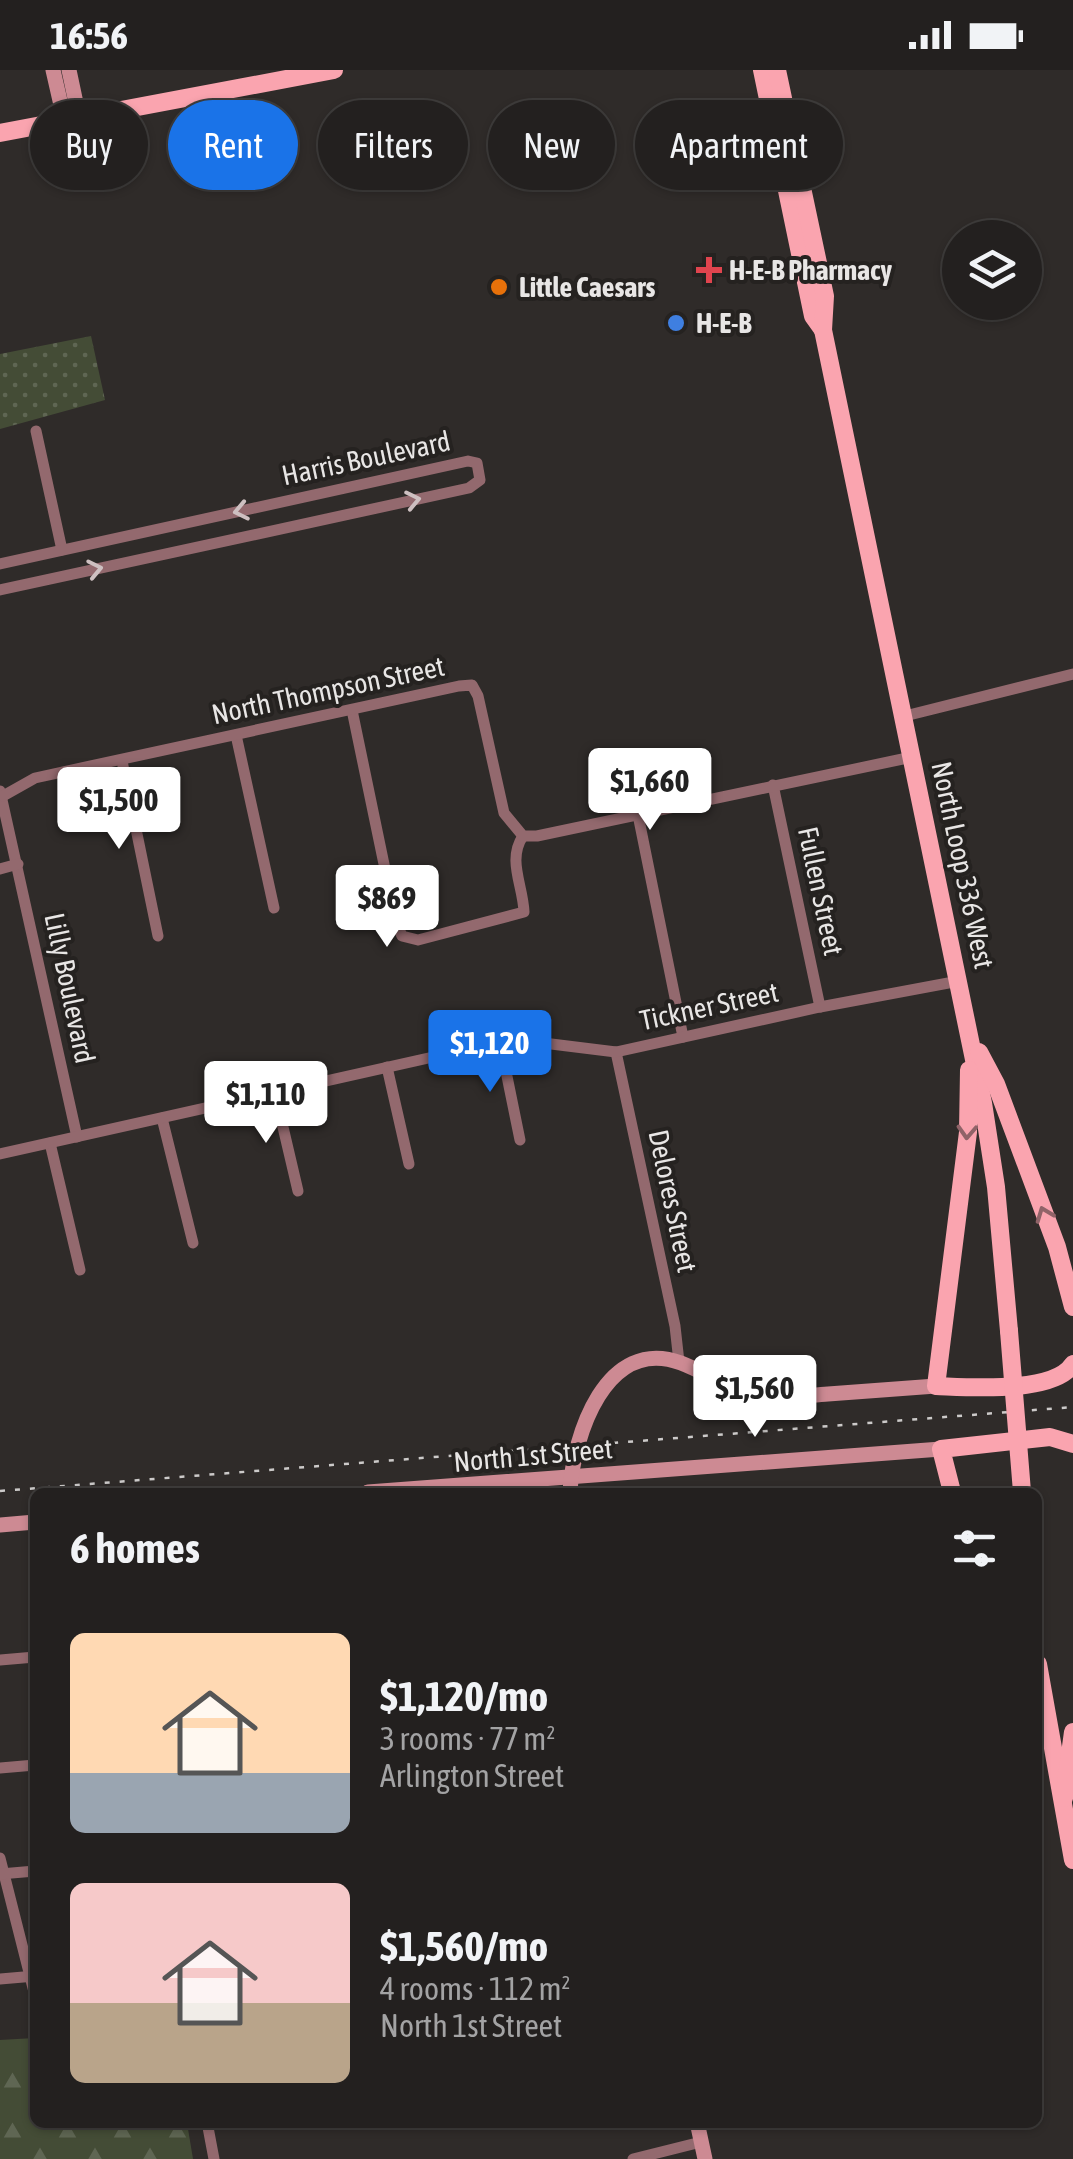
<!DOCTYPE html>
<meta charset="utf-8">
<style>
:root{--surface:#23201f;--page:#2f2d2c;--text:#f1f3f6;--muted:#a3a3a4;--line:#403e3d;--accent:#1a73e8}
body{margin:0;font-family:"Asap Condensed",sans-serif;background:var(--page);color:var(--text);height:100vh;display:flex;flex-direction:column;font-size:38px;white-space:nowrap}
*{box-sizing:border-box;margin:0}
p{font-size:32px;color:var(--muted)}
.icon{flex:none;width:55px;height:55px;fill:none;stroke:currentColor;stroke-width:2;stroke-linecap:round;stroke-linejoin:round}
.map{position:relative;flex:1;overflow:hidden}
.sheet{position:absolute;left:30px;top:1418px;width:1012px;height:640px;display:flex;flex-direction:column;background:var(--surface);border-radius:15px;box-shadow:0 2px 8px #0004,0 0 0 2px var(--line)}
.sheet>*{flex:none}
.banner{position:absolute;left:30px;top:30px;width:1015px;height:90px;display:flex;gap:20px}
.controls{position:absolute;left:942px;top:150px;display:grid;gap:20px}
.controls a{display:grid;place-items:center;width:100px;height:100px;border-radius:50%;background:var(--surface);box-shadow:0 2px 8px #0004,0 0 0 2px var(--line);font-size:50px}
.price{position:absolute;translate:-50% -85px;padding:0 22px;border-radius:10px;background:#fff;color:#222;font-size:32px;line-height:65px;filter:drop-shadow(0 2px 5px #0008)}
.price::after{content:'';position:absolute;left:50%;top:60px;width:30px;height:22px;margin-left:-15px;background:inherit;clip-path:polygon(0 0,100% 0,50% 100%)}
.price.on{background:var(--accent);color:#fff}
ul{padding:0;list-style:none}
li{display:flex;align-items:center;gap:30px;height:250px;padding:0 40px}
li span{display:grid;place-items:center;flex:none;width:280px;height:200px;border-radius:15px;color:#555}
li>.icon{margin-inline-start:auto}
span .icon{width:120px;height:120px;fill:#fffc;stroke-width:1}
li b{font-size:42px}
h2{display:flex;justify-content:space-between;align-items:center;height:120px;padding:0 40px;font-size:42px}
.chip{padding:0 35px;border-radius:45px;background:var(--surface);box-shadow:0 2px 8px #0004,0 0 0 2px var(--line);font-size:35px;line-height:90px}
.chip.on{background:var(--accent);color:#fff}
.status{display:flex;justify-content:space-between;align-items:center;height:70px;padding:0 50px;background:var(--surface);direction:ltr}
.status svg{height:28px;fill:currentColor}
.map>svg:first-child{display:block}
.forest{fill:url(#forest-firs)}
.park{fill:url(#park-dots)}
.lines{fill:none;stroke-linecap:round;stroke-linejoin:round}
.street{stroke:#93696e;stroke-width:11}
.secondary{stroke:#cd8a93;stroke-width:15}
.primary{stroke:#faa4af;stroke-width:18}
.rail{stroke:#cccac9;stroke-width:2.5;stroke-dasharray:5 10;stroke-linecap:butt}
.primary-bridge{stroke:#faa4af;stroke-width:18}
.oneway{stroke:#cec0c1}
.oneway2{stroke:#906368}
.health-dot{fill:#e0444e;stroke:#252220;stroke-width:4}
.food-dot{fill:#e8710a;stroke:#252220;stroke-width:4}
.shop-dot{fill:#3f7fe0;stroke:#252220;stroke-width:4}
.labels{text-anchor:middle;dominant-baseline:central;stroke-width:8;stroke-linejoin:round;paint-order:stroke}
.poi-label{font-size:28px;font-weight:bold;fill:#e8e6e5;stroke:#252220;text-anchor:start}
.street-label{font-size:28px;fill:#e8e6e5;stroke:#252220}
</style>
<div class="status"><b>16:56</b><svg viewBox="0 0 49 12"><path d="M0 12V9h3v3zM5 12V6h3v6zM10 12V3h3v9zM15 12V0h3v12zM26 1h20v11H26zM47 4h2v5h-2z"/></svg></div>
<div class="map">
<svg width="1073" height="2089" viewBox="0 0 1073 2089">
<defs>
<pattern id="forest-firs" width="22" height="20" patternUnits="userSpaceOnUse" patternTransform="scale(2.5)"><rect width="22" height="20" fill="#444c36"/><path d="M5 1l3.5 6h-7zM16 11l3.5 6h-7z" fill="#5f6653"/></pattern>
<pattern id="park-dots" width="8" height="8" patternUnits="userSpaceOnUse" patternTransform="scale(2.5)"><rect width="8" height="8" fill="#444c36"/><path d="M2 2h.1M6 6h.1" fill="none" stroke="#5f6653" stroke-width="1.8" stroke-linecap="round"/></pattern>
</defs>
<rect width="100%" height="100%" fill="#2f2b29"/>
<path class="forest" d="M35 1968V2052L187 2053 193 2089H0V1970Z"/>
<path class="park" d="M91 266 105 330 0 359V284Z"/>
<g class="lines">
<g class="street">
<path d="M36 361 62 480"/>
<path d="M0 494 468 391 477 393 480 410 469 418 0 520"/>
<path d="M352 640 396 852 402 866 418 870 524 842C523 815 507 790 523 766"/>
<path d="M905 646 1073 604"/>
<path d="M236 665 274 838"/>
<path d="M122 691 158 866"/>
<path d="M773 715 820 937"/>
<path d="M0 721 77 1067"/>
<path d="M3 726 35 708 459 616 472 615 478 626 504 743 523 766H537L912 687"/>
<path d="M638 745 683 967"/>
<path d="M0 799 18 794"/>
<path d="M500 972 520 1070"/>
<path d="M616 982 675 1256 679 1292"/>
<path d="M387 997 409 1094"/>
<path d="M275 1023 298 1121"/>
<path d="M162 1048 193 1173"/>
<path d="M50 1073 80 1200"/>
<path d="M0 1084 500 972 519 970 616 982 820 937 959 911"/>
<path d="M0 1590 35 1587"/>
<path d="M0 1698 35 1695"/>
<path d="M0 1788 35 1926"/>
<path d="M0 1804 35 1801"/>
<path d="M0 1909 35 1906"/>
<path d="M207 2052 214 2089"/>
<path d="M633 2089 701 2072"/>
</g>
<g class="secondary">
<path d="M53 0 61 35 72 50"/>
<path d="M69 0 76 33 72 50"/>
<path d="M368 1422 941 1379"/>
<path d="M570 1422C573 1366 606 1265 681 1293 712 1305 740 1326 775 1327 792 1328 811 1325 828 1324 864 1321 900 1319 936 1316"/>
<path d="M0 1455 35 1452"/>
<path d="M697 2052 705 2089"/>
</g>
<g class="primary">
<path d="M762 0 813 246 823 260"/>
<path d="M777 0 825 226 823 260 983 1033 996 1117 1009 1261"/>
<path d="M0 63 334 0"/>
<path d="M979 982 996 1014 1057 1177 1073 1237"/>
<path d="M969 1000 968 1062 936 1316C968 1317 1054 1324 1073 1294"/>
<path d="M952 1422 941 1379 1050 1367 1073 1374"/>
<path d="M1038 1594 1073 1790"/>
<path d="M1064 1728 1073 1662"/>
</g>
<path class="rail" d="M0 1421 1073 1337"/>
<path class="primary-bridge" d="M1009 1261 1022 1422"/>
</g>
<defs><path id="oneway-chevron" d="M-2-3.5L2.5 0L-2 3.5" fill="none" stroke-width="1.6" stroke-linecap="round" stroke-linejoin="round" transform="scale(2.5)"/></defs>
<g class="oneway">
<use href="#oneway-chevron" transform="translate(413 430) rotate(-12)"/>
<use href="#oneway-chevron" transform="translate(241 441) rotate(168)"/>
<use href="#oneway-chevron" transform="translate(95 499) rotate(-12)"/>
</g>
<g class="oneway2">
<use href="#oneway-chevron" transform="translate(967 1062) rotate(93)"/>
<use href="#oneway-chevron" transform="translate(1044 1144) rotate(-111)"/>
</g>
<path class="health-dot" d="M704 185h10v10h10v10h-10v10h-10v-10h-10v-10h10z"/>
<circle class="food-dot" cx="499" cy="217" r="10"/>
<circle class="shop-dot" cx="676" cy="253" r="10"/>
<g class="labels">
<g class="poi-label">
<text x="729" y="200">H-E-B Pharmacy</text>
<text x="519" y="217">Little Caesars</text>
<text x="696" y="253">H-E-B</text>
</g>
<g class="street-label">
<text transform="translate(366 388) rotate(-12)">Harris Boulevard</text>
<text transform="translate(328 620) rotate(-12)">North Thompson Street</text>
<text transform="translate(963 795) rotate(78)">North Loop 336 West</text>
<text transform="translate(821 821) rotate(78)">Fullen Street</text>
<text transform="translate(70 918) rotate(78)">Lilly Boulevard</text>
<text transform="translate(709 936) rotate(-12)">Tickner Street</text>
<text transform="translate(673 1131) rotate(78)">Delores Street</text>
<text transform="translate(533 1385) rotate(-5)">North 1st Street</text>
</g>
</g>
</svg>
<div class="controls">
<a><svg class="icon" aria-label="layers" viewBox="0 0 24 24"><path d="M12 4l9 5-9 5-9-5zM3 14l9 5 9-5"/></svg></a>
</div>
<b class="price" style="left:650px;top:763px">$1,660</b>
<b class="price" style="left:119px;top:782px">$1,500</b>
<b class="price" style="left:387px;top:880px">$869</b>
<b class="price on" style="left:490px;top:1025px">$1,120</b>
<b class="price" style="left:266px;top:1076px">$1,110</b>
<b class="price" style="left:755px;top:1370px">$1,560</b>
<div class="banner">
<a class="chip">Buy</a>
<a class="chip on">Rent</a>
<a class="chip">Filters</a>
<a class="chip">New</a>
<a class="chip">Apartment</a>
</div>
<section class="sheet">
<h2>6 homes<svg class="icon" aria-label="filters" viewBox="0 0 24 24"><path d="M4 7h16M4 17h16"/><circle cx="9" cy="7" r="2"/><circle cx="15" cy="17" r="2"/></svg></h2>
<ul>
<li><span style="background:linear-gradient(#ffd9b3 70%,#9aa5b1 0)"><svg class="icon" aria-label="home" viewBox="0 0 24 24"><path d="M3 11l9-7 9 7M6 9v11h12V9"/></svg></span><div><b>$1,120/mo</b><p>3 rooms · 77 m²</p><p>Arlington Street</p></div></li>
<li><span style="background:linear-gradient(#f6c9c9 60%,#b9a48a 0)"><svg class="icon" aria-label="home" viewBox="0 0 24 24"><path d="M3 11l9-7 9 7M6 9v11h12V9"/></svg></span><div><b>$1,560/mo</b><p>4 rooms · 112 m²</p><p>North 1st Street</p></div></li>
</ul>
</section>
</div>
